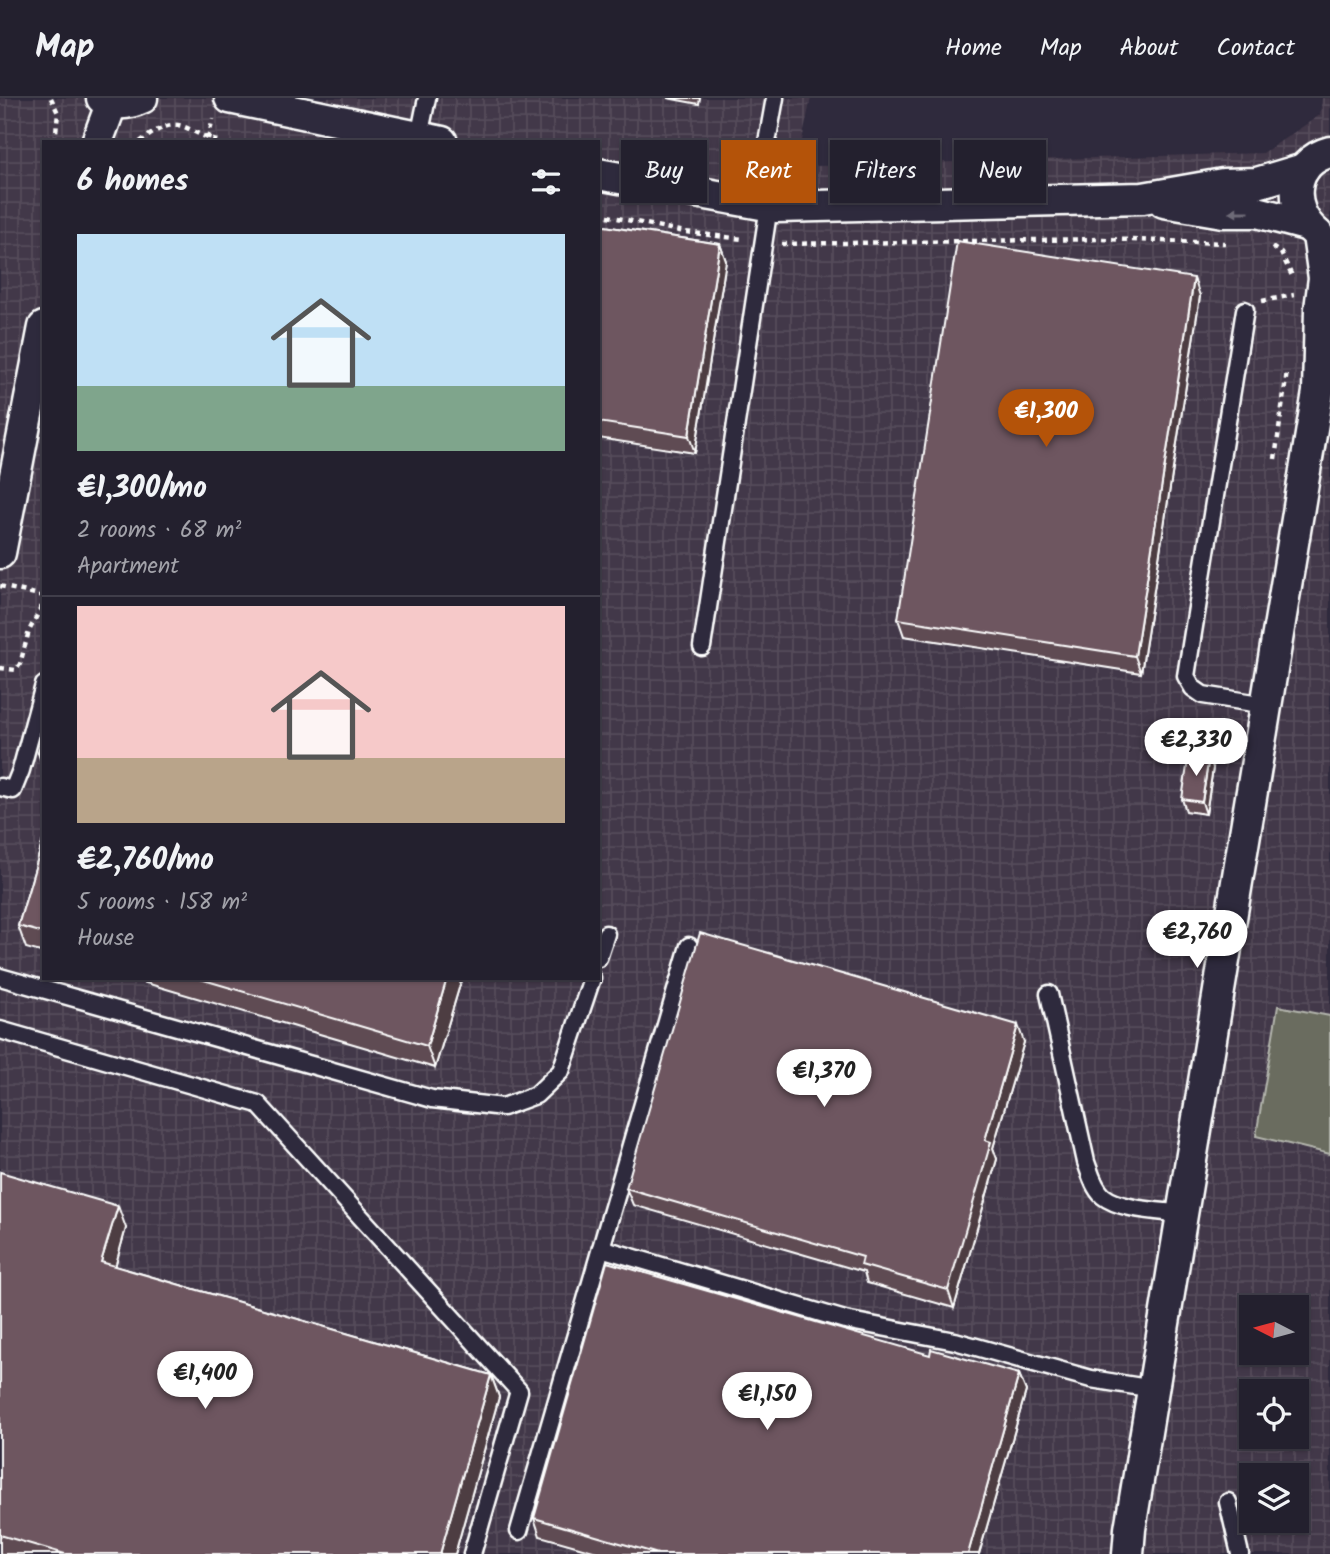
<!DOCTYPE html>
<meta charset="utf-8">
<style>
:root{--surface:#23202e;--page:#2f2d3a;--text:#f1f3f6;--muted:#a3a3aa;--line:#403e4a;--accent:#b45309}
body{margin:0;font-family:Kalam,sans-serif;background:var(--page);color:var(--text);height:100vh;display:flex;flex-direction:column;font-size:26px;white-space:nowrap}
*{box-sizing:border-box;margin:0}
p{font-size:23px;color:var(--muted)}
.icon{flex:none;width:38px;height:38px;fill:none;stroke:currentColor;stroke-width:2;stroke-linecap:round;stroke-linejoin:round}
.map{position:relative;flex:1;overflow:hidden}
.side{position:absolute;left:42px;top:42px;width:558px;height:840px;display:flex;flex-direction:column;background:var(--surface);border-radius:0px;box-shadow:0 2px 5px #0004,0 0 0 2px var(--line)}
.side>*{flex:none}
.top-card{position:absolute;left:621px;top:42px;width:604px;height:63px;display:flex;gap:14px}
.needle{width:46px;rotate:276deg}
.controls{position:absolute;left:1239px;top:1197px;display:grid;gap:14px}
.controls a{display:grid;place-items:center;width:70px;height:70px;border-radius:0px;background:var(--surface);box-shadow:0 2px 5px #0004,0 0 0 2px var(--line);font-size:35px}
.price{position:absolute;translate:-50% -60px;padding:0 16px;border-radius:24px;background:#fff;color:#222;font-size:23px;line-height:46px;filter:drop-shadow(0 2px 4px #0008)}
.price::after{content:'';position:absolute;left:50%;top:42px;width:21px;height:16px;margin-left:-10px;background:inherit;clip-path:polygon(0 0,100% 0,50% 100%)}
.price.selected{background:var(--accent);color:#fff}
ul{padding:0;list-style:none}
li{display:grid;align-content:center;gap:14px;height:371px;padding:0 35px}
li+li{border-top:2px solid var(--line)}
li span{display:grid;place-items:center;height:217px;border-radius:0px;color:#555}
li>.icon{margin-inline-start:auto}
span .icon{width:126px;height:126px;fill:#fffc;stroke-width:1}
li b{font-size:30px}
h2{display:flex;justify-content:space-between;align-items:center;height:84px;padding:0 35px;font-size:30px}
.tag{padding:0 24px;border-radius:0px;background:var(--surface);box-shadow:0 2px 5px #0004,0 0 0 2px var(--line);font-size:24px;line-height:63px}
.tag.selected{background:var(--accent);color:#fff}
header{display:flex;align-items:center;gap:42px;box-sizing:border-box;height:98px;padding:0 35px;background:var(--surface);border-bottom:2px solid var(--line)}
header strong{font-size:33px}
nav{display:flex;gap:38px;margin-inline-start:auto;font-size:24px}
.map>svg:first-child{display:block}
.industrial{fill:url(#industrial-grid);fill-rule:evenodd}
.grass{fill:#6a6c5e;stroke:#b4b6ae;stroke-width:2}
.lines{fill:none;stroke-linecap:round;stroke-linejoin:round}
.service-casing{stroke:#fff;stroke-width:21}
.minor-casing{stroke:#fff;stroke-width:35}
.path{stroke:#fff;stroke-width:4.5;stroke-dasharray:5 5;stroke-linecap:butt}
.service{stroke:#2f2a3d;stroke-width:16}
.minor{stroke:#2f2a3d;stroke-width:30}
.wall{fill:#5f4b53;stroke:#fff;stroke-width:2}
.shaded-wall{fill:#4d3d43;stroke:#fff;stroke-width:2}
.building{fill:#6e5760;stroke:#fff;stroke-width:2}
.oneway{fill:#6d6a77}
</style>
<header>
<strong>Map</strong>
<nav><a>Home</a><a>Map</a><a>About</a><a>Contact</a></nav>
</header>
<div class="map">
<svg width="1330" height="1456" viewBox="0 0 1330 1456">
<defs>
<pattern id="industrial-grid" width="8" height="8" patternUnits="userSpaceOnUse" patternTransform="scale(1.75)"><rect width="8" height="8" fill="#423848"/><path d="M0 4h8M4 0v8" fill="none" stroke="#554c5a"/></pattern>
</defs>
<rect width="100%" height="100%" fill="#2f2a3d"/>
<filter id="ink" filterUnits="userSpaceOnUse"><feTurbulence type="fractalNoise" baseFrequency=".0143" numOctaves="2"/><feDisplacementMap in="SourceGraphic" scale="14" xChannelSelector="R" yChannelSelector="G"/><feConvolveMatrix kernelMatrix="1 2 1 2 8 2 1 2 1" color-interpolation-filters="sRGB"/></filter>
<g filter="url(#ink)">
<path class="industrial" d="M0 0H811L800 52 817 68 1263 55 1320 17 1322 0H1330V1456H0ZM44 44H598V880H44ZM1251 1209H1297V1255H1251ZM1251 1293H1297V1339H1251ZM1251 1377H1297V1423H1251Z"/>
<path class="grass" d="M1278 908 1330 918V1056L1256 1038Z"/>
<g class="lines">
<defs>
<g id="service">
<path d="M419 39 427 0"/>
<path d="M756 105 775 0"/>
<path d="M1245 212 1186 578 1193 590 1203 597 1266 607"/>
<path d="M702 549 769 108"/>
<path d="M0 689 13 692 21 672 44 587"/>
<path d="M689 848 601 1150 845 1222 955 1243 1091 1281 1154 1291"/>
<path d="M598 860 606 836"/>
<path d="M0 879 432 1001 503 1009 536 997 561 973 592 880"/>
<path d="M1049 896 1086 1064C1090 1075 1094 1090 1103 1098 1120 1112 1161 1113 1183 1116"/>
<path d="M0 932 258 1006 519 1293 472 1456"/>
<path d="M1228 1404 1240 1456"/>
<path d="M519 1433 601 1150"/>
</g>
<g id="minor">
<path d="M102 0C117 7 127 7 142 0"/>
<path d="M230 0 442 44"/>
<path d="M97 44 112 4"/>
<path d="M598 76 777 109 1143 100 1223 86 1257 85 1304 71"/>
<path d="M1164 104 1223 114H1257L1306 127"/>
<path d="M1316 135C1287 111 1290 64 1330 54"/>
<path d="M0 455 44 229"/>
<path d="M1128 1456 1130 1431 1318 294 1320 211 1324 180 1318 137"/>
</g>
</defs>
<use href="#service" class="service-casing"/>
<use href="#minor" class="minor-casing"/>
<g class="path">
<path d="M51 0 58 15 55 44"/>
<path d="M208 41 213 21"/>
<path d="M140 44C184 11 180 34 221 44"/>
<path d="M598 116 685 134 742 141"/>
<path d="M782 146 1101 141 1225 145"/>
<path d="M1272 149 1281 155 1292 178"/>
<path d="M1262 203 1294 197"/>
<path d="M1275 361 1287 273"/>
<path d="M0 488 44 498"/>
<path d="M0 570 16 572 20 566 29 533 44 504"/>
</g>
<use href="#service" class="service"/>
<use href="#minor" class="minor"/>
</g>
<g class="wall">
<path d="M667 0H700L699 6Z"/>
<path d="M598 127 720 146 726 163 695 355 598 340Z"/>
<path d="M1200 198 1141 575 904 538 898 521Z"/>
<path d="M44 634V672L38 655Z"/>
<path d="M1213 670 1206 716 1186 713 1182 701Z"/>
<path d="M44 739V855L26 850 18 828Z"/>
<path d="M129 880H462L435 970Z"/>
<path d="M1024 944 993 1050 997 1061 954 1210 867 1185 864 1174 633 1107 626 1090Z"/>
<path d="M0 1074 126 1130 115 1168 491 1277 499 1299 455 1456H0Z"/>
<path d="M930 1257 1019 1276 1026 1293 979 1456H604L540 1438 534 1420Z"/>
</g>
<g class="shaded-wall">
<path d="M720 146 726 163 695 355 689 338Z"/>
<path d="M1194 180 1200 198 1141 575 1135 558Z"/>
<path d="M1209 658 1213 670 1206 716 1202 704Z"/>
<path d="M447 880H462L435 970 427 948Z"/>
<path d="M1018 927 1024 944 993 1050 997 1061 954 1210 948 1192 985 1042Z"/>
<path d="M118 1108 126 1130 110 1187 101 1164Z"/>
<path d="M1019 1276 1026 1293 979 1456H968Z"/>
<path d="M491 1277 499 1299 455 1456H440Z"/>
</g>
<g class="building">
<path d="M598 127 720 146 689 338 598 324Z"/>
<path d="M957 143 1194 180 1135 558 898 521Z"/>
<path d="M44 634V657L38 655Z"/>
<path d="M1189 655 1209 658 1202 704 1182 701Z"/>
<path d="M44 739V835L18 828Z"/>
<path d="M700 835 1018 927 985 1042 991 1044 948 1192 861 1167 863 1159 626 1090Z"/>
<path d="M197 880H447L427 948Z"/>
<path d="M0 1074 118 1108 101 1164 491 1277 440 1456H65L0 1437Z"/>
<path d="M607 1164 930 1257 931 1251 1019 1276 968 1456H658L534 1420Z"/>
</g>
<defs><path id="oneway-solid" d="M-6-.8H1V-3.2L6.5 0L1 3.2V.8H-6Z" transform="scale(1.75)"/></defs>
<use class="oneway" href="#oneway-solid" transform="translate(1239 114) rotate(-180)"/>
</g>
</svg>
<div class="controls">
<a><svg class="needle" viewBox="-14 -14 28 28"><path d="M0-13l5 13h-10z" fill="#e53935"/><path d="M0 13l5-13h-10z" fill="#a3a3aa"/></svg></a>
<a><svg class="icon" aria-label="locate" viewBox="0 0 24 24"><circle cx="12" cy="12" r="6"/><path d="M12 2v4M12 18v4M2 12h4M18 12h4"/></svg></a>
<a><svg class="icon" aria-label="layers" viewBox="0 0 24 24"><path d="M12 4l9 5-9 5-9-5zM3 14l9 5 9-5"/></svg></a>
</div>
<b class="price selected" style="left:1046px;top:351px">€1,300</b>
<b class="price" style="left:1196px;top:680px">€2,330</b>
<b class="price" style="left:1197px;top:872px">€2,760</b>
<b class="price" style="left:824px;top:1011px">€1,370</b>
<b class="price" style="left:205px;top:1313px">€1,400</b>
<b class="price" style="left:767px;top:1334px">€1,150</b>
<div class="top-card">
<a class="tag">Buy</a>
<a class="tag selected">Rent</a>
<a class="tag">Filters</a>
<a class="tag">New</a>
</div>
<section class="side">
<h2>6 homes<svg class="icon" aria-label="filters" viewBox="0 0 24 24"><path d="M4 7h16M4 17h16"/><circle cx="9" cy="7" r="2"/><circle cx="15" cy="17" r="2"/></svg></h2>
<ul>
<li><span style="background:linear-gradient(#bfe0f5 70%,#7fa58c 0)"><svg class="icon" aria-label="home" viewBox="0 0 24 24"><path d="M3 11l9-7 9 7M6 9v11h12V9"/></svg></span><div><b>€1,300/mo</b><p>2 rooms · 68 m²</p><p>Apartment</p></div></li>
<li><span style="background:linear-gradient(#f6c9c9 70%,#b9a48a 0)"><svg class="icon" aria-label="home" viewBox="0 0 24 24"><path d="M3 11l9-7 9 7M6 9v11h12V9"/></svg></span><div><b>€2,760/mo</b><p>5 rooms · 158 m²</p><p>House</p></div></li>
</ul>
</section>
</div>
